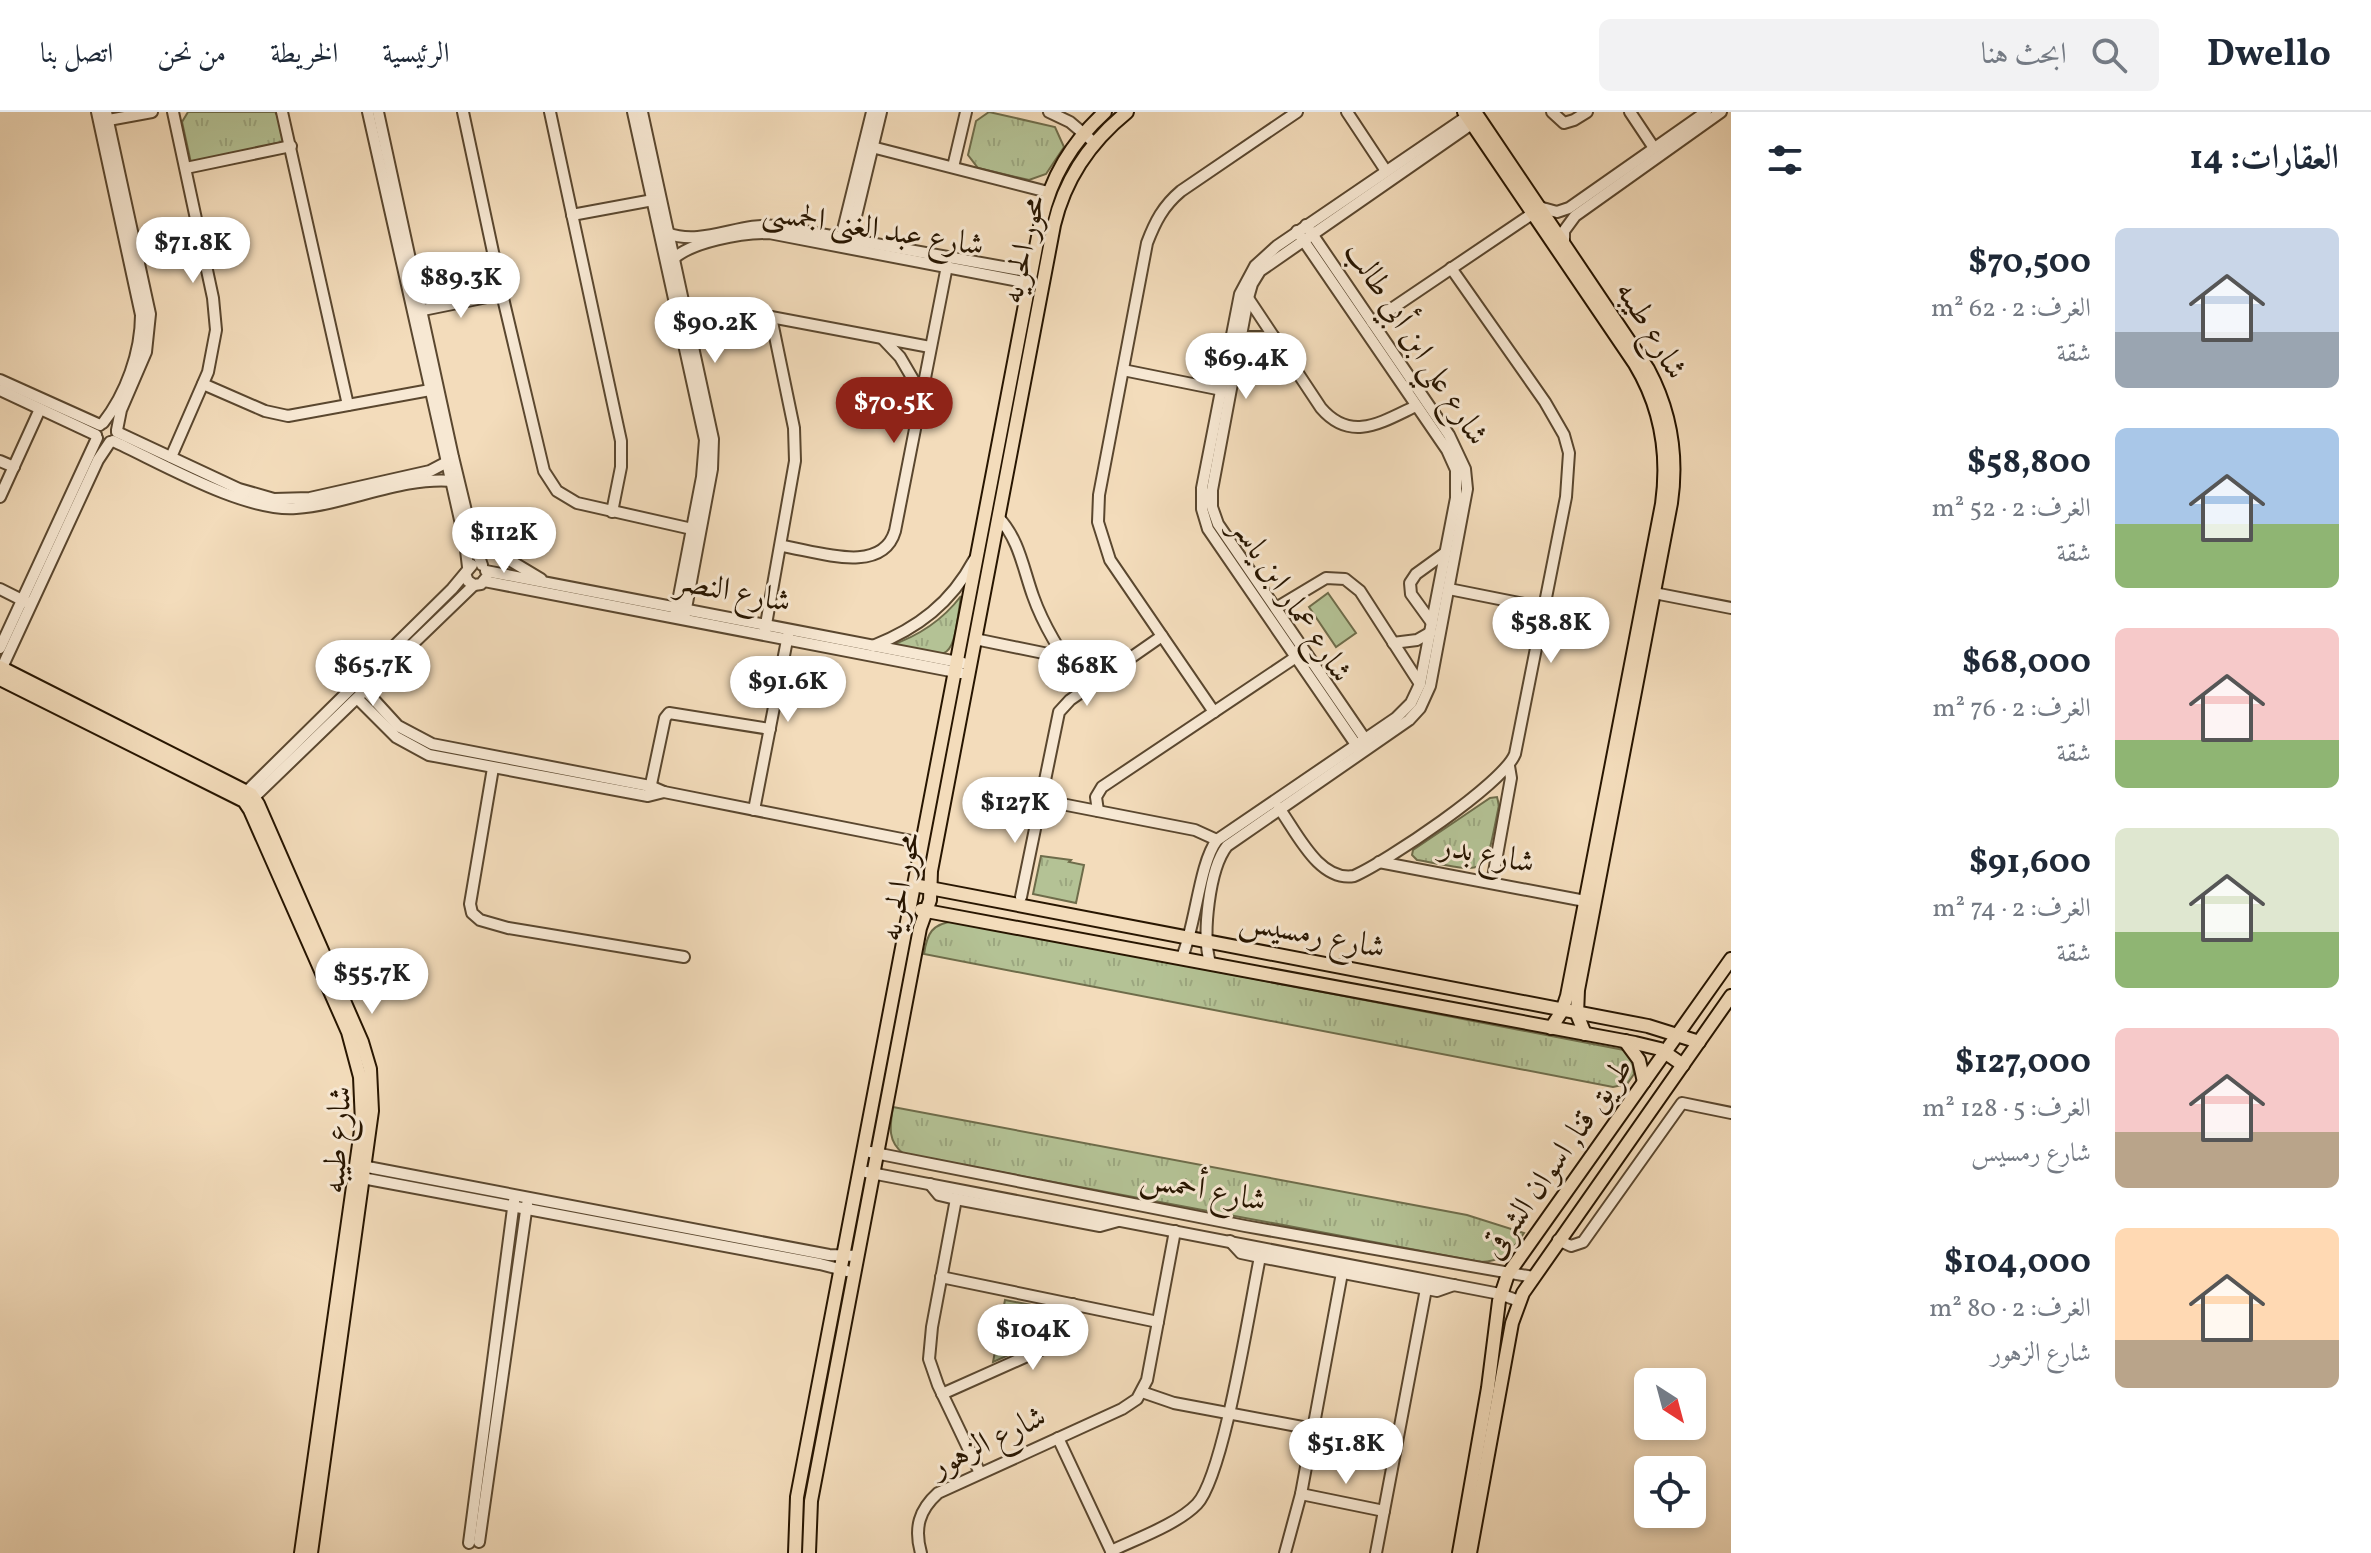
<!DOCTYPE html>
<html lang="ar">
<meta charset="utf-8">
<style>
:root{--surface:#fff;--page:#f2f2f3;--text:#1f2937;--muted:#747a83;--line:#e0e1e3;--accent:#8f2418}
body{margin:0;font-family:Vollkorn,Amiri,serif;background:var(--page);color:var(--text);direction:rtl;height:100vh;display:flex;flex-direction:column;font-size:30px;white-space:nowrap}
*{box-sizing:border-box;margin:0}
p{font-size:26px;color:var(--muted)}
.icon{flex:none;width:44px;height:44px;fill:none;stroke:currentColor;stroke-width:2;stroke-linecap:round;stroke-linejoin:round}
.map{position:relative;flex:1;overflow:hidden;direction:ltr}
.details{display:flex;flex-direction:column;background:var(--surface);width:640px}
.details>*{flex:none}
.needle{width:52px;rotate:144deg}
.controls{position:absolute;left:1634px;top:1256px;display:grid;gap:16px}
.controls a{display:grid;place-items:center;width:72px;height:72px;border-radius:12px;background:var(--surface);box-shadow:0 4px 12px #0003;font-size:40px}
.price{position:absolute;translate:-50% -68px;padding:0 18px;border-radius:28px;background:#fff;color:#222;font-size:26px;line-height:52px;filter:drop-shadow(0 2px 4px #0008)}
.price::after{content:'';position:absolute;left:50%;top:48px;width:24px;height:18px;margin-left:-12px;background:inherit;clip-path:polygon(0 0,100% 0,50% 100%)}
.price.on{background:var(--accent);color:#fff}
ul{padding:0;list-style:none}
li{display:flex;align-items:center;gap:24px;height:200px;padding:0 32px}
li span{display:grid;place-items:center;flex:none;width:224px;height:160px;border-radius:12px;color:#555}
li>.icon{margin-inline-start:auto}
span .icon{width:96px;height:96px;fill:#fffc;stroke-width:1}
li b{font-size:34px}
h2{display:flex;justify-content:space-between;align-items:center;height:96px;padding:0 32px;font-size:34px}
header{display:flex;align-items:center;gap:48px;box-sizing:border-box;height:112px;padding:0 40px;background:var(--surface);border-bottom:2px solid var(--line)}
header strong{font-size:38px}
nav{display:flex;gap:44px;margin-inline-start:auto;font-size:28px}
.search{width:560px;height:72px;background:var(--page);display:flex;align-items:center;gap:20px;box-sizing:border-box;padding:0 28px;border-radius:12px;color:var(--muted);font-size:30px}
main{display:flex;flex:1;min-height:0}
.map>svg:first-child{display:block}
.grass{fill:url(#grass-tufts);stroke:#6e6c4a;stroke-width:2}
.garden{fill:#b4c295;stroke:#6e6c4a;stroke-width:2}
.lines{fill:none;stroke-linecap:round;stroke-linejoin:round}
.minor-casing{stroke:#5a472f;stroke-width:14}
.major-casing{stroke:#271500;stroke-width:16}
.minor{stroke:#f7e8d3;stroke-width:10}
.major{stroke:#f3dcbb;stroke-width:12}
.labels{text-anchor:middle;dominant-baseline:central;stroke-width:6;stroke-linejoin:round;paint-order:stroke}
.street-label{font-size:32px;fill:#271500;stroke:#f7e8d3}
</style>
<header>
<strong>Dwello</strong>
<div class="search"><svg class="icon" aria-label="search" viewBox="0 0 24 24"><circle cx="10" cy="10" r="6"/><path d="M15 15l6 6"/></svg>ابحث هنا</div>
<nav><a>الرئيسية</a><a>الخريطة</a><a>من نحن</a><a>اتصل بنا</a></nav>
</header>
<main>
<section class="details">
<h2>العقارات: 14<svg class="icon" aria-label="filters" viewBox="0 0 24 24"><path d="M4 7h16M4 17h16"/><circle cx="9" cy="7" r="2"/><circle cx="15" cy="17" r="2"/></svg></h2>
<ul>
<li><span style="background:linear-gradient(#c9d6e8 65%,#9aa5b1 0)"><svg class="icon" aria-label="home" viewBox="0 0 24 24"><path d="M3 11l9-7 9 7M6 9v11h12V9"/></svg></span><div><b>$70,500</b><p>الغرف: 2 · 62 m²</p><p>شقة</p></div></li>
<li><span style="background:linear-gradient(#a9c7e8 60%,#8fb573 0)"><svg class="icon" aria-label="home" viewBox="0 0 24 24"><path d="M3 11l9-7 9 7M6 9v11h12V9"/></svg></span><div><b>$58,800</b><p>الغرف: 2 · 52 m²</p><p>شقة</p></div></li>
<li><span style="background:linear-gradient(#f6c9c9 70%,#8fb573 0)"><svg class="icon" aria-label="home" viewBox="0 0 24 24"><path d="M3 11l9-7 9 7M6 9v11h12V9"/></svg></span><div><b>$68,000</b><p>الغرف: 2 · 76 m²</p><p>شقة</p></div></li>
<li><span style="background:linear-gradient(#dfe7d0 65%,#8fb573 0)"><svg class="icon" aria-label="home" viewBox="0 0 24 24"><path d="M3 11l9-7 9 7M6 9v11h12V9"/></svg></span><div><b>$91,600</b><p>الغرف: 2 · 74 m²</p><p>شقة</p></div></li>
<li><span style="background:linear-gradient(#f6c9c9 65%,#b9a48a 0)"><svg class="icon" aria-label="home" viewBox="0 0 24 24"><path d="M3 11l9-7 9 7M6 9v11h12V9"/></svg></span><div><b>$127,000</b><p>الغرف: 5 · 128 m²</p><p>شارع رمسيس</p></div></li>
<li><span style="background:linear-gradient(#ffd9b3 70%,#b9a48a 0)"><svg class="icon" aria-label="home" viewBox="0 0 24 24"><path d="M3 11l9-7 9 7M6 9v11h12V9"/></svg></span><div><b>$104,000</b><p>الغرف: 2 · 80 m²</p><p>شارع الزهور</p></div></li>
</ul>
</section>
<div class="map">
<svg width="1731" height="1441" viewBox="0 0 1731 1441">
<defs>
<pattern id="grass-tufts" width="24" height="20" patternUnits="userSpaceOnUse" patternTransform="scale(2)"><rect width="24" height="20" fill="#b4c295"/><path d="M3 7l-1-3M5 7V3M7 7l1-3M15 17l-1-3M17 17v-4M19 17l1-3" fill="none" stroke="#9ba67f"/></pattern>
</defs>
<rect width="100%" height="100%" fill="#f3dcbb"/>
<filter id="stains"><feTurbulence type="fractalNoise" baseFrequency=".0025" numOctaves="4"/><feColorMatrix values="0 0 0 0 .2 0 0 0 0 .09 0 0 0 0 .02 0 0 0 .5 -.17"/></filter>
<radialGradient id="worn" r=".72"><stop offset=".6" stop-color="#630" stop-opacity="0"/><stop offset="1" stop-color="#630" stop-opacity=".3"/></radialGradient>
<g class="grass">
<path d="M188 0H275L279 6 283 30 191 51 182 10Z"/>
<path d="M989 0 1055 15 1064 35 1046 62 1029 68 978 56 968 43 976 9Z"/>
<path d="M961 484C951 552 955 548 889 534 919 524 942 509 961 484Z"/>
<path d="M1497 685 1499 693C1484 767 1491 761 1417 748L1412 743 1413 738 1490 686Z"/>
<path d="M1041 744 1071 748 1069 750 1084 753 1076 791 1033 782Z"/>
<path d="M954 809 1624 938 1632 947 1634 962 1627 972 1613 975 924 842C927 821 932 812 954 809Z"/>
<path d="M893 995 1467 1103 1524 1121C1512 1139 1502 1150 1480 1150L904 1042C887 1030 890 1014 893 995Z"/>
<path d="M1005 1188 1052 1197 1057 1201 1060 1212 1053 1223 993 1250Z"/>
</g>
<path class="garden" d="M1328 481 1356 521 1336 535 1309 495Z"/>
<g class="lines">
<defs>
<g id="minor">
<path d="M97 0 141 203C141 240 126 282 103 311"/>
<path d="M106 0 150 202 146 240 121 298 117 318"/>
<path d="M282 0 348 293"/>
<path d="M368 0 465 430 468 455"/>
<path d="M378 0 453 345 473 428 482 453"/>
<path d="M463 0 502 182 544 359 557 379 577 391 692 417"/>
<path d="M550 0 621 329V355L612 400"/>
<path d="M633 0 705 328 702 365 675 505"/>
<path d="M642 0 713 327 712 357 684 507"/>
<path d="M1049 0 1070 10 1090 27"/>
<path d="M1347 0 1386 59"/>
<path d="M1552 0 1564 11 1574 8 1587 0"/>
<path d="M1630 0 1654 36"/>
<path d="M103 9 152 0"/>
<path d="M864 33 1048 80"/>
<path d="M953 55 966 0"/>
<path d="M186 56 291 34"/>
<path d="M1539 95 1557 100 1569 96 1706 0"/>
<path d="M572 103 653 88"/>
<path d="M667 121C702 135 740 110 776 114L1031 160"/>
<path d="M840 130 872 0"/>
<path d="M1564 132V119L1575 104 1721 0"/>
<path d="M849 133 881 0"/>
<path d="M672 148C692 129 741 121 769 121L1029 171"/>
<path d="M1248 186 1321 296C1351 331 1382 310 1416 294"/>
<path d="M418 199 502 182"/>
<path d="M1372 210 1532 102"/>
<path d="M689 218 749 207 771 205 930 235"/>
<path d="M1241 225H1274"/>
<path d="M883 227 900 245 921 281"/>
<path d="M1123 258 1222 278"/>
<path d="M0 268 100 313"/>
<path d="M203 272 265 299 288 304 430 278"/>
<path d="M0 278 96 323"/>
<path d="M117 320 239 377 274 387 310 386 430 359 449 349"/>
<path d="M113 329C161 351 244 400 296 396 349 392 401 364 454 369"/>
<path d="M171 345 208 260 216 218 213 186 173 0"/>
<path d="M0 349 14 355"/>
<path d="M0 385 40 297"/>
<path d="M470 405 506 446 541 467"/>
<path d="M998 405C1019 427 1023 456 1033 484 1045 518 1064 547 1086 576"/>
<path d="M782 434C816 439 882 464 895 419L947 154"/>
<path d="M486 459 963 551"/>
<path d="M465 462 468 469 474 473 481 472 486 466"/>
<path d="M484 469 961 561"/>
<path d="M0 477 26 490"/>
<path d="M1449 477 1544 496"/>
<path d="M1654 481 1731 496"/>
<path d="M1276 496 1326 466 1345 467 1360 479 1420 572"/>
<path d="M1432 511 1411 482 1410 471 1416 462 1445 441"/>
<path d="M765 518 795 349 794 316 771 205"/>
<path d="M975 527 1063 545"/>
<path d="M1393 531 1417 528 1431 520"/>
<path d="M873 534C918 516 951 491 974 448"/>
<path d="M0 536 97 326"/>
<path d="M0 560 98 348 110 330"/>
<path d="M366 579 398 614 432 632 650 674 664 680 922 731"/>
<path d="M358 587 396 625 429 643 648 684 664 680"/>
<path d="M1214 600 1110 448 1098 410 1099 383 1147 131C1155 110 1163 94 1181 79L1297 0"/>
<path d="M1367 630 1218 412 1212 395V378L1248 186 1252 172 1260 159 1476 9"/>
<path d="M1359 637 1208 417 1202 397V376L1240 182 1255 154 1277 134 1472 1"/>
<path d="M493 656 470 792 472 801 480 808 508 816 684 845"/>
<path d="M650 677 665 606 669 601 770 617"/>
<path d="M242 684 452 477 472 453"/>
<path d="M1041 688 1195 718 1217 728"/>
<path d="M248 691 474 473"/>
<path d="M1279 696C1297 721 1319 770 1354 764 1386 750 1503 672 1515 642L1566 385 1569 341 1564 323 1545 290 1451 156"/>
<path d="M754 698 788 523"/>
<path d="M1098 699 1096 685 1102 675 1296 545"/>
<path d="M1379 750 1585 789"/>
<path d="M1492 771 1511 666 1509 654"/>
<path d="M1021 785 1059 600 1070 588 1162 524"/>
<path d="M1182 845C1196 813 1199 752 1217 728L1396 606 1411 591 1420 572 1456 386V358L1447 338 1297 119"/>
<path d="M1210 851C1202 823 1209 757 1227 734L1409 608 1420 596 1430 574 1467 377 1465 357 1449 323 1306 113"/>
<path d="M870 1040 1245 1114 1533 1165"/>
<path d="M357 1053 829 1143 858 1144"/>
<path d="M866 1060 1443 1171 1500 1182 1519 1189"/>
<path d="M357 1065 820 1152 847 1159"/>
<path d="M930 1072 939 1083 956 1087 1100 1114 1118 1109"/>
<path d="M956 1087 932 1215 929 1247 938 1273 980 1361"/>
<path d="M1558 1128 1571 1134 1583 1130 1682 991 1731 1001"/>
<path d="M1230 1129 1241 1141 1260 1145 1437 1179 1454 1173"/>
<path d="M941 1165 1158 1210"/>
<path d="M1142 1280 1174 1291 1313 1317"/>
<path d="M942 1282 1054 1232 1067 1215 1073 1192"/>
<path d="M1058 1326 1112 1441"/>
<path d="M1301 1382 1384 1399"/>
<path d="M479 1430 527 1092"/>
<path d="M469 1431 514 1089"/>
<path d="M1111 1439C1136 1427 1178 1412 1197 1392 1224 1363 1250 1193 1260 1145"/>
<path d="M921 1441C914 1416 919 1398 938 1381L1122 1297 1137 1287 1147 1268 1175 1119"/>
<path d="M1285 1441 1301 1382 1342 1161"/>
<path d="M1376 1441 1426 1177"/>
</g>
<g id="major">
<path d="M1464 0 1635 252C1661 295 1669 342 1662 392L1567 884 1562 899 1551 916"/>
<path d="M1475 0 1648 257C1671 300 1678 343 1671 391L1578 878 1577 902 1585 922"/>
<path d="M0 555 251 682 258 692 362 930 370 957 372 999 311 1441"/>
<path d="M0 567 244 689 250 698 348 920 360 965 362 1011 301 1441"/>
<path d="M914 773 1648 914 1699 930"/>
<path d="M921 798 1635 931 1660 937 1683 953"/>
<path d="M1625 929 1639 948 1644 970"/>
<path d="M795 1441 797 1385 1041 109C1051 65 1071 31 1105 0"/>
<path d="M809 1441 811 1389 920 816 930 788 931 759 1054 113C1065 66 1090 30 1127 0"/>
<path d="M1459 1441 1488 1276 1499 1189 1508 1162 1731 847"/>
<path d="M1470 1441 1512 1211 1523 1181 1731 884"/>
</g>
</defs>
<use href="#minor" class="minor-casing"/>
<use href="#major" class="major-casing"/>
<use href="#minor" class="minor"/>
<use href="#major" class="major"/>
</g>
<g class="labels">
<g class="street-label">
<text transform="translate(873 118) rotate(9)">شارع عبد الغنى الجمسى</text>
<text transform="translate(1025 138) rotate(-77)">محور الحريه</text>
<text transform="translate(1650 219) rotate(59)">شارع طيبه</text>
<text transform="translate(1415 232) rotate(57)">شارع علي ابن أبي طالب</text>
<text transform="translate(733 481) rotate(11)">شارع النصر</text>
<text transform="translate(1290 489) rotate(56)">شارع عمار ابن ياسر</text>
<text transform="translate(1487 744) rotate(11)">شارع بدر</text>
<text transform="translate(902 775) rotate(-79)">محور الحريه</text>
<text transform="translate(1312 824) rotate(11)">شارع رمسيس</text>
<text transform="translate(339 1028) rotate(-86)">شارع طيبه</text>
<text transform="translate(1559 1047) rotate(-55)">طريق قنا, اسوان الشرقى</text>
<text transform="translate(1203 1079) rotate(11)">شارع أحمس</text>
<text transform="translate(989 1331) rotate(-26)">شارع الزهور</text>
</g>
</g>
<rect width="100%" height="100%" filter="url(#stains)"/>
<rect width="100%" height="100%" fill="url(#worn)"/>
</svg>
<div class="controls">
<a><svg class="needle" viewBox="-14 -14 28 28"><path d="M0-13l5 13h-10z" fill="#e53935"/><path d="M0 13l5-13h-10z" fill="#747a83"/></svg></a>
<a><svg class="icon" aria-label="locate" viewBox="0 0 24 24"><circle cx="12" cy="12" r="6"/><path d="M12 2v4M12 18v4M2 12h4M18 12h4"/></svg></a>
</div>
<b class="price" style="left:193px;top:173px">$71.8K</b>
<b class="price" style="left:461px;top:208px">$89.3K</b>
<b class="price" style="left:715px;top:253px">$90.2K</b>
<b class="price" style="left:1246px;top:289px">$69.4K</b>
<b class="price on" style="left:894px;top:333px">$70.5K</b>
<b class="price" style="left:504px;top:463px">$112K</b>
<b class="price" style="left:1551px;top:553px">$58.8K</b>
<b class="price" style="left:373px;top:596px">$65.7K</b>
<b class="price" style="left:1087px;top:596px">$68K</b>
<b class="price" style="left:788px;top:612px">$91.6K</b>
<b class="price" style="left:1015px;top:733px">$127K</b>
<b class="price" style="left:372px;top:904px">$55.7K</b>
<b class="price" style="left:1033px;top:1260px">$104K</b>
<b class="price" style="left:1346px;top:1374px">$51.8K</b>
</div>
</main>
